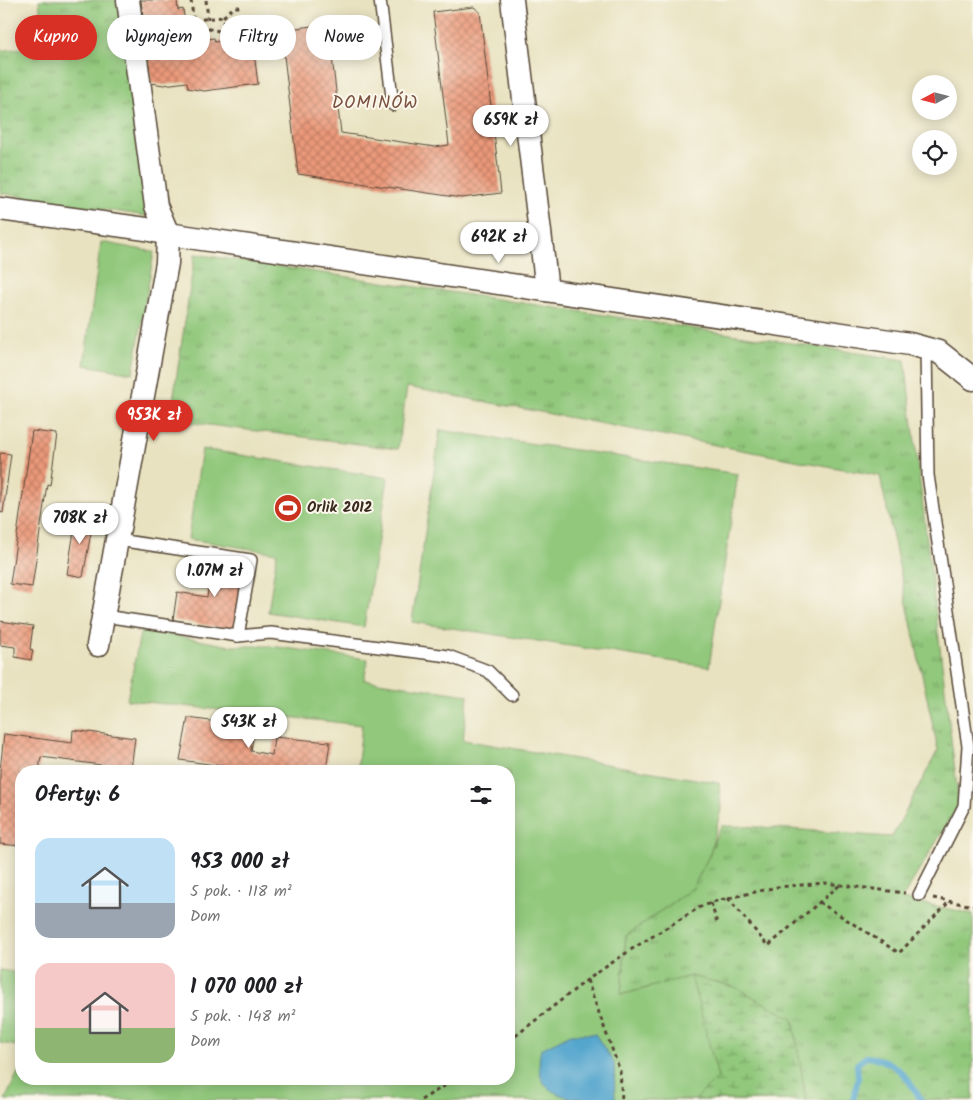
<!DOCTYPE html>
<html lang="pl">
<meta charset="utf-8">
<style>
:root{--surface:#fff;--page:#f6f6f6;--text:#202124;--muted:#757577;--accent:#d93025}
body{margin:0;font-family:Kalam,sans-serif;background:var(--page);color:var(--text);height:100vh;display:flex;flex-direction:column;font-size:19px;white-space:nowrap}
*{box-sizing:border-box;margin:0}
p{font-size:16px;color:var(--muted)}
.icon{flex:none;width:28px;height:28px;fill:none;stroke:currentColor;stroke-width:2;stroke-linecap:round;stroke-linejoin:round}
.map{position:relative;flex:1;overflow:hidden}
.side{position:absolute;left:15px;top:765px;width:500px;height:320px;display:flex;flex-direction:column;background:var(--surface);border-radius:20px;box-shadow:0 2px 12px #0003}
.side>*{flex:none}
.hud{position:absolute;left:15px;top:15px;width:500px;height:45px;display:flex;gap:10px}
.needle{width:32px;rotate:263deg}
.tools{position:absolute;left:912px;top:75px;display:grid;gap:10px}
.tools a{display:grid;place-items:center;width:45px;height:45px;border-radius:50%;background:var(--surface);box-shadow:0 2px 12px #0003;font-size:25px}
.price{position:absolute;translate:-50% -42px;padding:0 11px;border-radius:18px;background:#fff;color:#222;font-size:16px;line-height:32px;filter:drop-shadow(0 1px 2px #0008)}
.price::after{content:'';position:absolute;left:50%;top:30px;width:15px;height:11px;margin-left:-8px;background:inherit;clip-path:polygon(0 0,100% 0,50% 100%)}
.price.active{background:var(--accent);color:#fff}
ul{padding:0;list-style:none}
li{display:flex;align-items:center;gap:15px;height:125px;padding:0 20px}
li span{display:grid;place-items:center;flex:none;width:140px;height:100px;border-radius:15px;color:#555}
li>.icon{margin-inline-start:auto}
span .icon{width:60px;height:60px;fill:#fffc;stroke-width:1}
li b{font-size:21px}
h2{display:flex;justify-content:space-between;align-items:center;height:60px;padding:0 20px;font-size:21px}
.pill{padding:0 18px;border-radius:22px;background:var(--surface);box-shadow:0 2px 12px #0003;font-size:18px;line-height:45px}
.pill.active{background:var(--accent);color:#fff}
.map>svg:first-child{display:block}
.grass{fill:url(#grass-tufts);stroke:#66794c}
.wetland{fill:url(#wetland-marsh);stroke:#66794c}
.park{fill:#91c87b;stroke:#66794c}
.water{fill:#52a5cd;stroke:#466876}
.lines{fill:none;stroke-linecap:round;stroke-linejoin:round}
.stream{stroke:#52a5cd;stroke-width:6}
.building{fill:url(#building-cross-hatch)}
.lane-casing{stroke:#554636;stroke-width:14}
.street-casing{stroke:#554636;stroke-width:25}
.path{stroke:#554636;stroke-width:3;stroke-dasharray:4 4;stroke-linecap:butt}
.lane{stroke:#fff;stroke-width:11}
.street{stroke:#fff;stroke-width:22}
.labels{text-anchor:middle;dominant-baseline:central;stroke-width:4;stroke-linejoin:round;paint-order:stroke}
.poi-label{font-size:15px;font-weight:bold;fill:#3b2a1e;stroke:#fbf7ec;text-anchor:start}
.quarter-label{font-size:18px;letter-spacing:1px;fill:#79513e;stroke:#fbf7ec}
</style>
<div class="map">
<svg width="973" height="1100" viewBox="0 0 973 1100">
<defs>
<pattern id="grass-tufts" width="24" height="20" patternUnits="userSpaceOnUse" patternTransform="scale(1.25)"><rect width="24" height="20" fill="#91c87b"/><path d="M3 7l-1-3M5 7V3M7 7l1-3M15 17l-1-3M17 17v-4M19 17l1-3" fill="none" stroke="#78a364"/></pattern>
<pattern id="wetland-marsh" width="20" height="14" patternUnits="userSpaceOnUse" patternTransform="scale(1.25)"><rect width="20" height="14" fill="#91c87b"/><path d="M1 5h8M5 5V1M11 12h8M15 12V8" fill="none" stroke="#78a364"/></pattern>
<pattern id="building-cross-hatch" width="8" height="8" patternUnits="userSpaceOnUse" patternTransform="scale(1.25)"><rect width="8" height="8" fill="#eb997a"/><path d="M0 0l8 8M0 8l8-8" fill="none" stroke="#c07d63"/></pattern>
</defs>
<rect width="100%" height="100%" fill="#fbf7ec"/>
<filter id="ink" filterUnits="userSpaceOnUse"><feTurbulence type="fractalNoise" baseFrequency=".02" numOctaves="2"/><feDisplacementMap in="SourceGraphic" scale="10" xChannelSelector="R" yChannelSelector="G"/><feConvolveMatrix kernelMatrix="1 2 1 2 8 2 1 2 1" color-interpolation-filters="sRGB"/></filter>
<filter id="wash" filterUnits="userSpaceOnUse"><feTurbulence type="fractalNoise" baseFrequency=".0096" numOctaves="4" result="noise"/><feDisplacementMap in="SourceGraphic" scale="20" xChannelSelector="R" yChannelSelector="G"/><feGaussianBlur stdDeviation="1.12" result="paint"/><feColorMatrix in="noise" values="0 0 0 0 0 0 0 0 0 0 0 0 0 0 0 0 0 1.4 0 .05"/><feComposite in="paint" operator="in"/></filter>
<g filter="url(#wash)">
<rect width="100%" height="100%" fill="#e8e2c0"/>
<g class="grass">
<path d="M39 0H121L146 216 0 193V51L44 45Z"/>
<path d="M195 254 905 360 959 804 902 899 973 914V1100H695L621 995 626 936 693 888 721 826C778 826 835 834 892 837L938 750 880 476 407 387 398 449 170 420Z"/>
</g>
<path class="wetland" d="M691 976 735 987 793 1019 806 1100H454L509 1079 621 995Z"/>
<g class="park">
<path d="M101 242 154 252 133 373 84 365Z"/>
<path d="M440 430 738 474 709 667 412 622Z"/>
<path d="M202 449 388 478 364 627 268 612 277 553 188 539Z"/>
<path d="M141 629 230 646H270L368 659 364 680 468 695 463 740 719 783 721 809 710 854 693 888 626 936 621 995 691 976 718 1077 695 1100H5L21 1066V1079H509V771H357L362 725 127 700Z"/>
<path d="M0 970 21 973V1020L18 1046 0 1043Z"/>
</g>
<path class="water" d="M571 1034H595L614 1063 615 1100C571 1100 530 1100 541 1049Z"/>
<g class="lines">
<path class="stream" d="M853 1100 858 1078 857 1064 866 1057C894 1058 908 1077 921 1100"/>
</g>
<g id="blocks">
<g class="building">
<path d="M141 0H177L178 10 183 9 186 31H181V37L184 33 191 38 186 45 200 44V40L214 38 215 42 222 41 221 35H230V40L252 37 258 84 204 91 188 88 187 82 164 85 151 83Z"/>
<path d="M474 7 480 12 501 193 462 198 298 174 281 30 328 24 341 133 435 147 449 145 433 12Z"/>
<path d="M32 431 57 434 50 485 47 484 32 587 10 584Z"/>
<path d="M0 453 11 454 3 513 0 512Z"/>
<path d="M77 513 94 516 83 577 67 574Z"/>
<path d="M213 558 246 563 236 630 173 620 177 592 207 597Z"/>
<path d="M0 621 33 626 30 649 33 650 31 660 15 657V647L0 645Z"/>
<path d="M188 718 255 727 251 751 272 755 274 737 330 742 326 771H258L180 760Z"/>
<path d="M73 730 135 738 131 769 41 757 39 771H21V846L0 844V770L4 734 72 743Z"/>
</g>
</g>
</g>
<g filter="url(#ink)">
<use href="#blocks" fill-opacity="0" stroke="#554636" stroke-width="1"/>
<g class="lines">
<defs>
<g id="lane">
<path d="M380 0 393 105"/>
<path d="M118 540 251 560 238 636"/>
<path d="M104 616 238 636 271 633 448 656 488 671 512 695"/>
<path d="M919 895 964 806 968 746 928 475 926 348"/>
</g>
<g id="street">
<path d="M512 0 547 290"/>
<path d="M0 209 146 229 168 234 910 344 939 352 973 379"/>
<path d="M98 645 167 263 168 234 156 206 128 0"/>
</g>
</defs>
<use href="#lane" class="lane-casing"/>
<use href="#street" class="street-casing"/>
<g class="path">
<path d="M191 0 194 26 224 32 223 17 234 7H240"/>
<path d="M206 0 208 19"/>
<path d="M194 20 223 17"/>
<path d="M188 36 194 26"/>
<path d="M728 898 768 946 841 884"/>
<path d="M933 898 973 906"/>
<path d="M819 902 899 953 949 902"/>
<path d="M711 903 717 923"/>
<path d="M587 980 620 1071 622 1100"/>
<path d="M509 1041 587 980 632 949 700 907 716 901 777 887 826 883 905 893"/>
<path d="M421 1100 456 1079"/>
</g>
<use href="#lane" class="lane"/>
<use href="#street" class="street"/>
</g>
</g>
<defs>
<symbol id="stadium-disc" viewBox="-11 -11 22 22"><circle r="9.5" fill="#c8321e" stroke="#fbf7ec"/><path d="M0-5a6.5 5 0 1 0 0 10a6.5 5 0 1 0 0-10ZM-3.5-1.8h7v3.6h-7Z" fill="#fff"/></symbol>
</defs>
<g fill-rule="evenodd">
<use href="#stadium-disc" x="272" y="492" width="32" height="32"/>
</g>
<g class="labels">
<g class="poi-label">
<text x="307" y="508">Orlik 2012</text>
</g>
<g class="quarter-label">
<text x="375" y="103">DOMINÓW</text>
</g>
</g>
</svg>
<div class="tools">
<a><svg class="needle" viewBox="-14 -14 28 28"><path d="M0-13l5 13h-10z" fill="#e53935"/><path d="M0 13l5-13h-10z" fill="#757577"/></svg></a>
<a><svg class="icon" aria-label="locate" viewBox="0 0 24 24"><circle cx="12" cy="12" r="6"/><path d="M12 2v4M12 18v4M2 12h4M18 12h4"/></svg></a>
</div>
<b class="price" style="left:511px;top:147px">659K zł</b>
<b class="price" style="left:499px;top:264px">692K zł</b>
<b class="price active" style="left:154px;top:442px">953K zł</b>
<b class="price" style="left:80px;top:545px">708K zł</b>
<b class="price" style="left:215px;top:598px">1.07M zł</b>
<b class="price" style="left:249px;top:749px">543K zł</b>
<div class="hud">
<a class="pill active">Kupno</a>
<a class="pill">Wynajem</a>
<a class="pill">Filtry</a>
<a class="pill">Nowe</a>
</div>
<section class="side">
<h2>Oferty: 6<svg class="icon" aria-label="filters" viewBox="0 0 24 24"><path d="M4 7h16M4 17h16"/><circle cx="9" cy="7" r="2"/><circle cx="15" cy="17" r="2"/></svg></h2>
<ul>
<li><span style="background:linear-gradient(#bfe0f5 65%,#9aa5b1 0)"><svg class="icon" aria-label="home" viewBox="0 0 24 24"><path d="M3 11l9-7 9 7M6 9v11h12V9"/></svg></span><div><b>953 000 zł</b><p>5 pok. · 118 m²</p><p>Dom</p></div></li>
<li><span style="background:linear-gradient(#f6c9c9 65%,#8fb573 0)"><svg class="icon" aria-label="home" viewBox="0 0 24 24"><path d="M3 11l9-7 9 7M6 9v11h12V9"/></svg></span><div><b>1 070 000 zł</b><p>5 pok. · 148 m²</p><p>Dom</p></div></li>
</ul>
</section>
</div>
